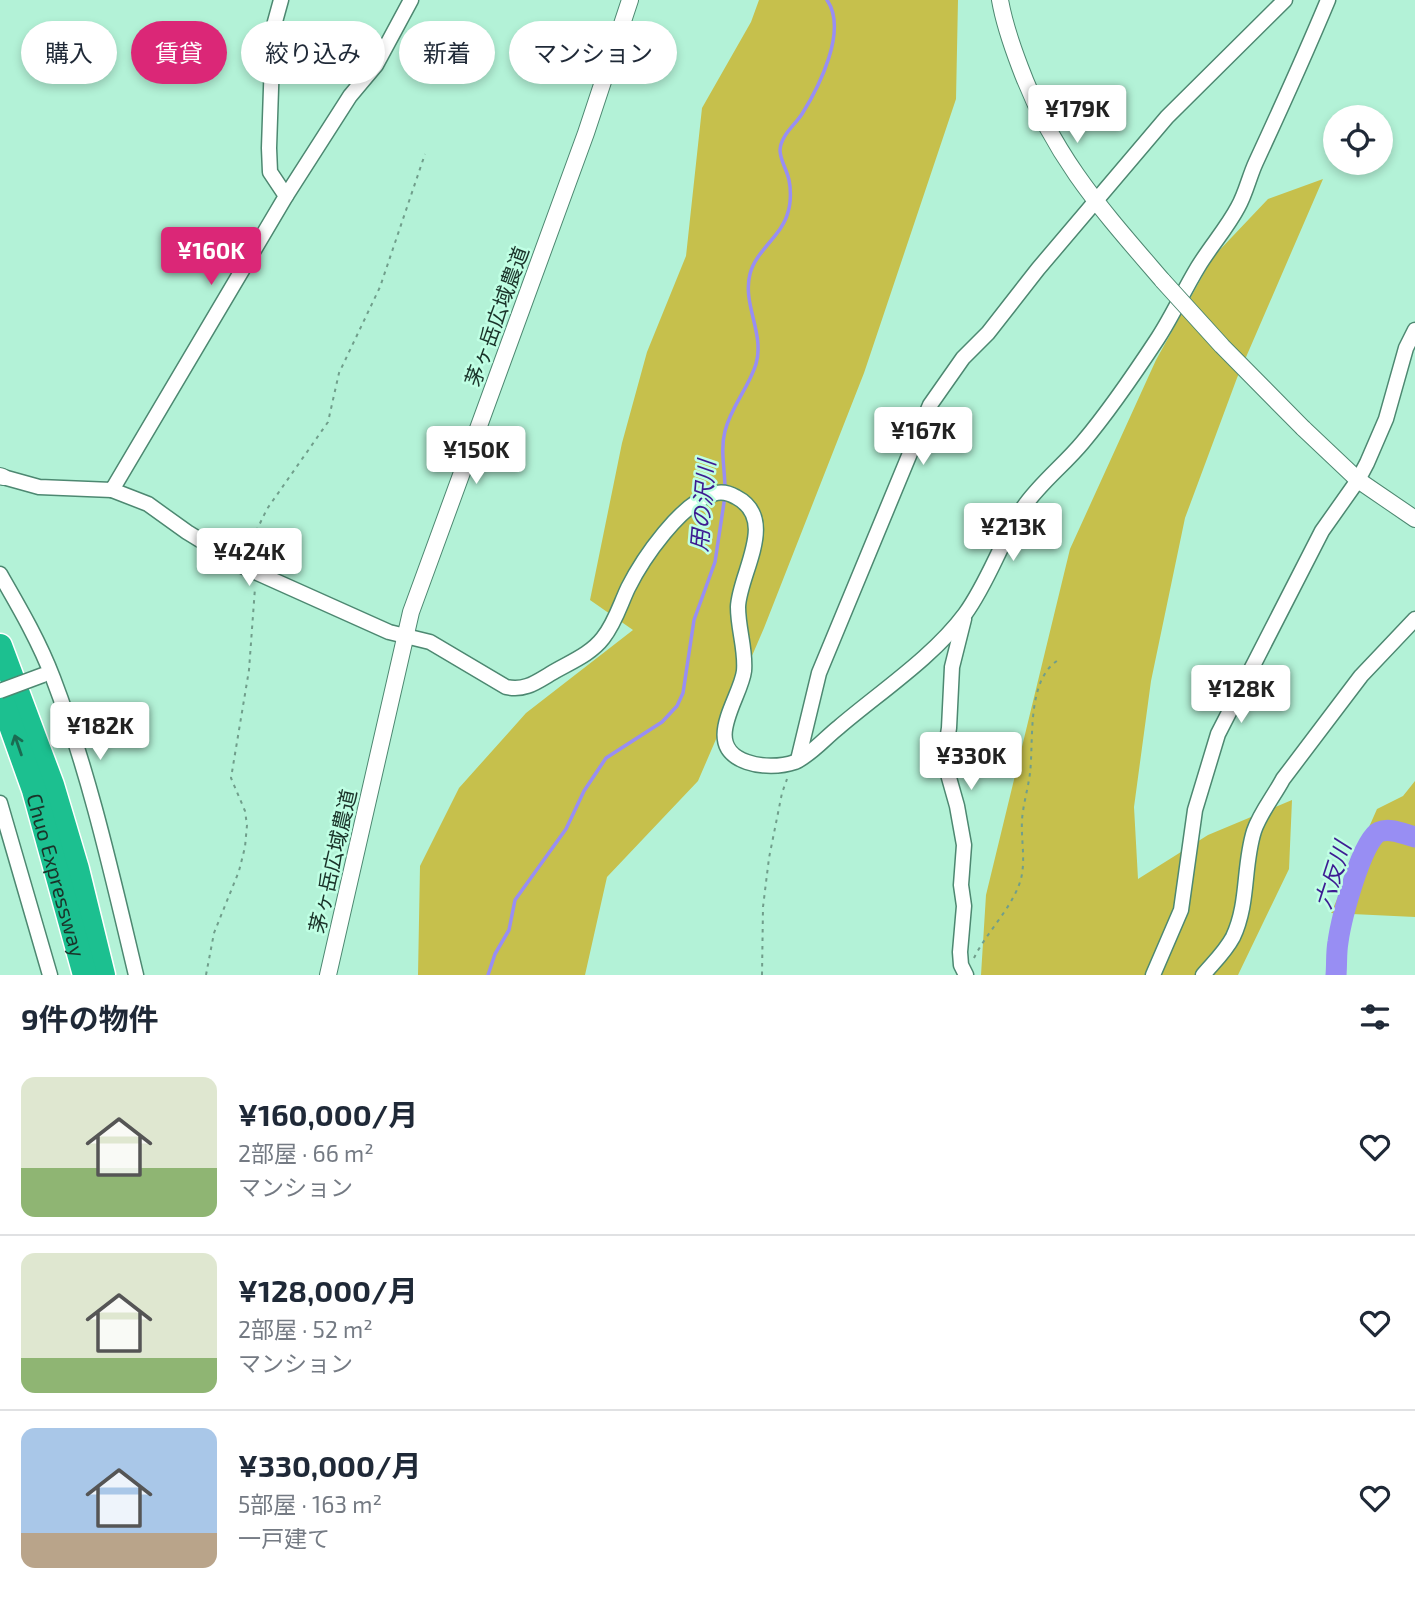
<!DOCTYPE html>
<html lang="ja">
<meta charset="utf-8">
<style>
:root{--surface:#fff;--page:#f2f2f3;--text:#1f2937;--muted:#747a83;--line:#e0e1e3;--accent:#db2777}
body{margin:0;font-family:"Exo 2","Noto Sans JP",sans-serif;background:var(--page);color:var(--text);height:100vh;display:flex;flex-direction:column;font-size:26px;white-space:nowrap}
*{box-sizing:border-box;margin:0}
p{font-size:23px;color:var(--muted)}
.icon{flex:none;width:38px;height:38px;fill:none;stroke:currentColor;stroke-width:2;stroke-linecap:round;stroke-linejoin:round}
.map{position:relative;height:975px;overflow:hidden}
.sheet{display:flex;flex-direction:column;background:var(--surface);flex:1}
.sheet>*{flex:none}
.banner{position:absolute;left:21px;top:21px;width:700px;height:63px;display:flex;gap:14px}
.controls{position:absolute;left:1323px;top:105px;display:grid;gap:14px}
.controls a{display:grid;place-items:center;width:70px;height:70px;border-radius:50%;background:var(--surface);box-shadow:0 4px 10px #0003;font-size:35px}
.price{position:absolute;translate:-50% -60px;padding:0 16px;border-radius:7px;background:#fff;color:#222;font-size:23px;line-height:46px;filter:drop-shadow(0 2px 4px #0008)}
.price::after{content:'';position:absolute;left:50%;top:42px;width:21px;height:16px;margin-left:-10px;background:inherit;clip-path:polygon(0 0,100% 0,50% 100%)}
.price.active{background:var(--accent);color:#fff}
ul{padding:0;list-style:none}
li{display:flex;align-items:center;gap:21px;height:175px;padding:0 21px}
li+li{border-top:2px solid var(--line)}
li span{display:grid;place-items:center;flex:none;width:196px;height:140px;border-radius:14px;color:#555}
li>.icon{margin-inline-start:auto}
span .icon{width:84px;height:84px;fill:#fffc;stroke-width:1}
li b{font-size:30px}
h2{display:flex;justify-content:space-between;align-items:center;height:84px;padding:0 21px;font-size:30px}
.tag{padding:0 24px;border-radius:32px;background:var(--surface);box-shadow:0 4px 10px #0003;font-size:24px;line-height:63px}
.tag.active{background:var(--accent);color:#fff}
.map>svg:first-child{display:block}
.green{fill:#c6c04c}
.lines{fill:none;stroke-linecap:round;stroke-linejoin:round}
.stream{stroke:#988ef3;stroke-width:3.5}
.river{stroke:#988ef3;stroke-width:21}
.minor-casing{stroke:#4d8871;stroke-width:17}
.tertiary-casing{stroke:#4d8871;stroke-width:18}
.motorway-casing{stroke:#fff;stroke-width:27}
.path{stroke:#709e8b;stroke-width:2;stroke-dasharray:3.5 5;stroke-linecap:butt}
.minor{stroke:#fff;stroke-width:14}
.tertiary{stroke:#fff;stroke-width:16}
.motorway{stroke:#1cc090;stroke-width:24}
.minor-bridge-casing{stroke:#4d8871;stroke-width:17;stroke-linecap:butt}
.tertiary-bridge-casing{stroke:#4d8871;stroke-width:18;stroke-linecap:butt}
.minor-bridge{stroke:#fff;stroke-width:14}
.tertiary-bridge{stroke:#fff;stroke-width:16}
.oneway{stroke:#1b6b52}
.labels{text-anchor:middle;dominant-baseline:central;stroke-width:5;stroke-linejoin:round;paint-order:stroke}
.street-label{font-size:21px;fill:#1a3329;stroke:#c0ffe4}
.water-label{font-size:23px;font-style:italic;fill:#3d1c92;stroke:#c0ffe4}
</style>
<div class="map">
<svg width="1415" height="975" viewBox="0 0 1415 975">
<rect width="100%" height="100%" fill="#b3f2d7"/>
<g class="green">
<path d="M759 0H958L956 99 864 373 764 628 698 781 607 877 585 975H418L420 866 459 788 526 713 633 630 590 600 622 443 647 352 686 256 702 108 751 22Z"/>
<path d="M1323 179 1237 378 1185 518 1151 681 1134 807 1138 879 1208 835 1292 800 1289 869 1238 975H981L986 895 1070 549 1156 360 1213 257 1268 199Z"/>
<path d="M1415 781V917L1331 913 1377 809 1403 796Z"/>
</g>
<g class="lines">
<g class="stream">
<path d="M725 489C725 469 720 450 725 431 731 407 749 387 756 364 765 334 742 304 750 274 756 250 782 236 788 212 791 203 791 189 789 180 787 170 780 160 780 150 781 135 795 125 802 114 819 87 848 30 827 0"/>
<path d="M488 975 495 954 509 930 515 900 566 829 584 791 606 758 662 722 677 706 683 693 694 620 715 562 725 496"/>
</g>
<path class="river" d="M1336 975C1337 964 1336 953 1338 942 1341 920 1362 839 1379 832 1390 827 1403 834 1415 837"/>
<defs>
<g id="minor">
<path d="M286 196 350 96 376 65 411 0"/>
<path d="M3 477 39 487 112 490 286 196 270 172 269 148 273 29 281 0"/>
<path d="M112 490 148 504 187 532 244 567 389 632 430 642 506 687C524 691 535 683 550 674 568 663 590 655 603 638 615 623 620 605 628 588 643 558 681 503 713 494 721 491 729 493 736 497 779 519 739 574 738 607 738 629 746 650 744 671 741 698 700 746 747 762 761 767 781 767 795 762 811 755 826 737 839 727 880 692 933 657 965 614 989 581 1001 541 1023 508 1039 484 1064 465 1083 442 1110 410 1135 373 1158 338 1173 315 1184 290 1198 267 1210 247 1227 228 1238 207 1246 193 1249 177 1256 162 1281 108 1305 55 1328 0"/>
<path d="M0 574C19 607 39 641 53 678 90 775 112 875 136 975"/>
<path d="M964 619 952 667 949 728 944 760 957 806 964 845 961 885 964 906 960 952 961 965 966 975"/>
<path d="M798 760 819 673 930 405 963 358 988 333 1038 269 1167 117 1285 0"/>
<path d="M0 803 50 975"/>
<path d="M1153 975 1181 910 1195 810 1218 734 1322 531 1358 480 1367 463 1386 419 1406 348 1415 330"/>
<path d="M1203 975C1214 962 1225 952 1233 937 1249 903 1243 866 1254 831 1260 813 1274 796 1283 779L1361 676 1415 619"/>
</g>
<g id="tertiary">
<path d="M1000 0C1004 23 1012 46 1020 67 1054 158 1102 210 1163 281"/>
<path d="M1303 428 1358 480 1415 519"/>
<path d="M0 476 3 477"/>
<path d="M328 975 411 612 586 133 630 0"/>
</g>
<g id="motorway">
<path d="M0 646 52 785 77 869 103 975"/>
<path id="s1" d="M0 695 34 790 85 975"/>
</g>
</defs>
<use href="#minor" class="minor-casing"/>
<use href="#tertiary" class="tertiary-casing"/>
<use href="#motorway" class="motorway-casing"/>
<g class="path">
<path d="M245 554 267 509 328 422 339 373 380 287 425 154"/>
<path d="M974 958C987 931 1017 903 1022 874 1025 856 1021 838 1022 820 1023 805 1028 789 1030 773 1034 739 1026 678 1060 659"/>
<path d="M206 975 214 933 239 871 245 847 247 825 245 811 231 778 249 670 255 588"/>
<path d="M762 975 763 907 769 858 782 793 787 779"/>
</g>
<use href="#minor" class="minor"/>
<use href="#tertiary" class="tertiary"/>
<use href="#motorway" class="motorway"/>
<defs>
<path id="minor-bridge" d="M0 691 43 675"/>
<path id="tertiary-bridge" d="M1163 281 1222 346 1303 428"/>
</defs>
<use href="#minor-bridge" class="minor-bridge-casing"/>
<use href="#tertiary-bridge" class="tertiary-bridge-casing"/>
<use href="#minor-bridge" class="minor-bridge"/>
<use href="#tertiary-bridge" class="tertiary-bridge"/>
</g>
<defs><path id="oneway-shaft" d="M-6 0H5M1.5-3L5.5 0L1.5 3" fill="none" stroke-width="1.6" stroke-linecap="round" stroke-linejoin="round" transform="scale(1.75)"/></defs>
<use class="oneway" href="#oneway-shaft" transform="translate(18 745) rotate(-109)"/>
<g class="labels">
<g class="street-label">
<text transform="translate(496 316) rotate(-70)">茅ヶ岳広域農道</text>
<text transform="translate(332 861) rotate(-77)">茅ヶ岳広域農道</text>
<text stroke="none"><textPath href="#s1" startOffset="189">Chuo Expressway</textPath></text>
</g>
<g class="water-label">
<text transform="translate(702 506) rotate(-85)">用の沢川</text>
<text transform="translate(1332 875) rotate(-72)">六反川</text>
</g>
</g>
</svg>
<div class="controls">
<a><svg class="icon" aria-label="locate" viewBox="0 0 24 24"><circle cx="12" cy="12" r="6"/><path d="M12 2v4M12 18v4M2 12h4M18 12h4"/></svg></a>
</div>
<b class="price" style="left:1077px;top:145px">¥179K</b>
<b class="price active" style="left:211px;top:287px">¥160K</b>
<b class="price" style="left:923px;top:467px">¥167K</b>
<b class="price" style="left:476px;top:486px">¥150K</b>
<b class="price" style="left:1013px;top:563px">¥213K</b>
<b class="price" style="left:249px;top:588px">¥424K</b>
<b class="price" style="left:1241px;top:725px">¥128K</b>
<b class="price" style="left:100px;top:762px">¥182K</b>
<b class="price" style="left:971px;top:792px">¥330K</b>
<div class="banner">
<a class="tag">購入</a>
<a class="tag active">賃貸</a>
<a class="tag">絞り込み</a>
<a class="tag">新着</a>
<a class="tag">マンション</a>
</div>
</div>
<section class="sheet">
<h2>9件の物件<svg class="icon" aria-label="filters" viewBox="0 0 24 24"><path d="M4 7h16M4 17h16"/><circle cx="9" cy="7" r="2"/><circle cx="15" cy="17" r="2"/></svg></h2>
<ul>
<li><span style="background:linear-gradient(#dfe7d0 65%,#8fb573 0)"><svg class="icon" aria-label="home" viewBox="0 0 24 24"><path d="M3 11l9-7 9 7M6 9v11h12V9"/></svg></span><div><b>¥160,000/月</b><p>2部屋 · 66 m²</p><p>マンション</p></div><svg class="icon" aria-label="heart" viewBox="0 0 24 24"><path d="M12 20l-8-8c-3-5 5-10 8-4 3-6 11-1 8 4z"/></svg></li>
<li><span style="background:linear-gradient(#dfe7d0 75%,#8fb573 0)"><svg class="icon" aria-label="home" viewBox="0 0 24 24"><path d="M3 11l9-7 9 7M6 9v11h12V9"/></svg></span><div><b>¥128,000/月</b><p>2部屋 · 52 m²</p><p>マンション</p></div><svg class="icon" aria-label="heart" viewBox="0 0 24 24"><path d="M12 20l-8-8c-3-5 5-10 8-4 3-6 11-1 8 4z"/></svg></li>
<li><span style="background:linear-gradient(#a9c7e8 75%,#b9a48a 0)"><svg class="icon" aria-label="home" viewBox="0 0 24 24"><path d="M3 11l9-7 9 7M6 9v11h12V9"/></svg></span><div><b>¥330,000/月</b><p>5部屋 · 163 m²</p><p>一戸建て</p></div><svg class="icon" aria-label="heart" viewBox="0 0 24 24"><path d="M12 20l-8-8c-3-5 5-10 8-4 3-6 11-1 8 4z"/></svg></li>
</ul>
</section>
